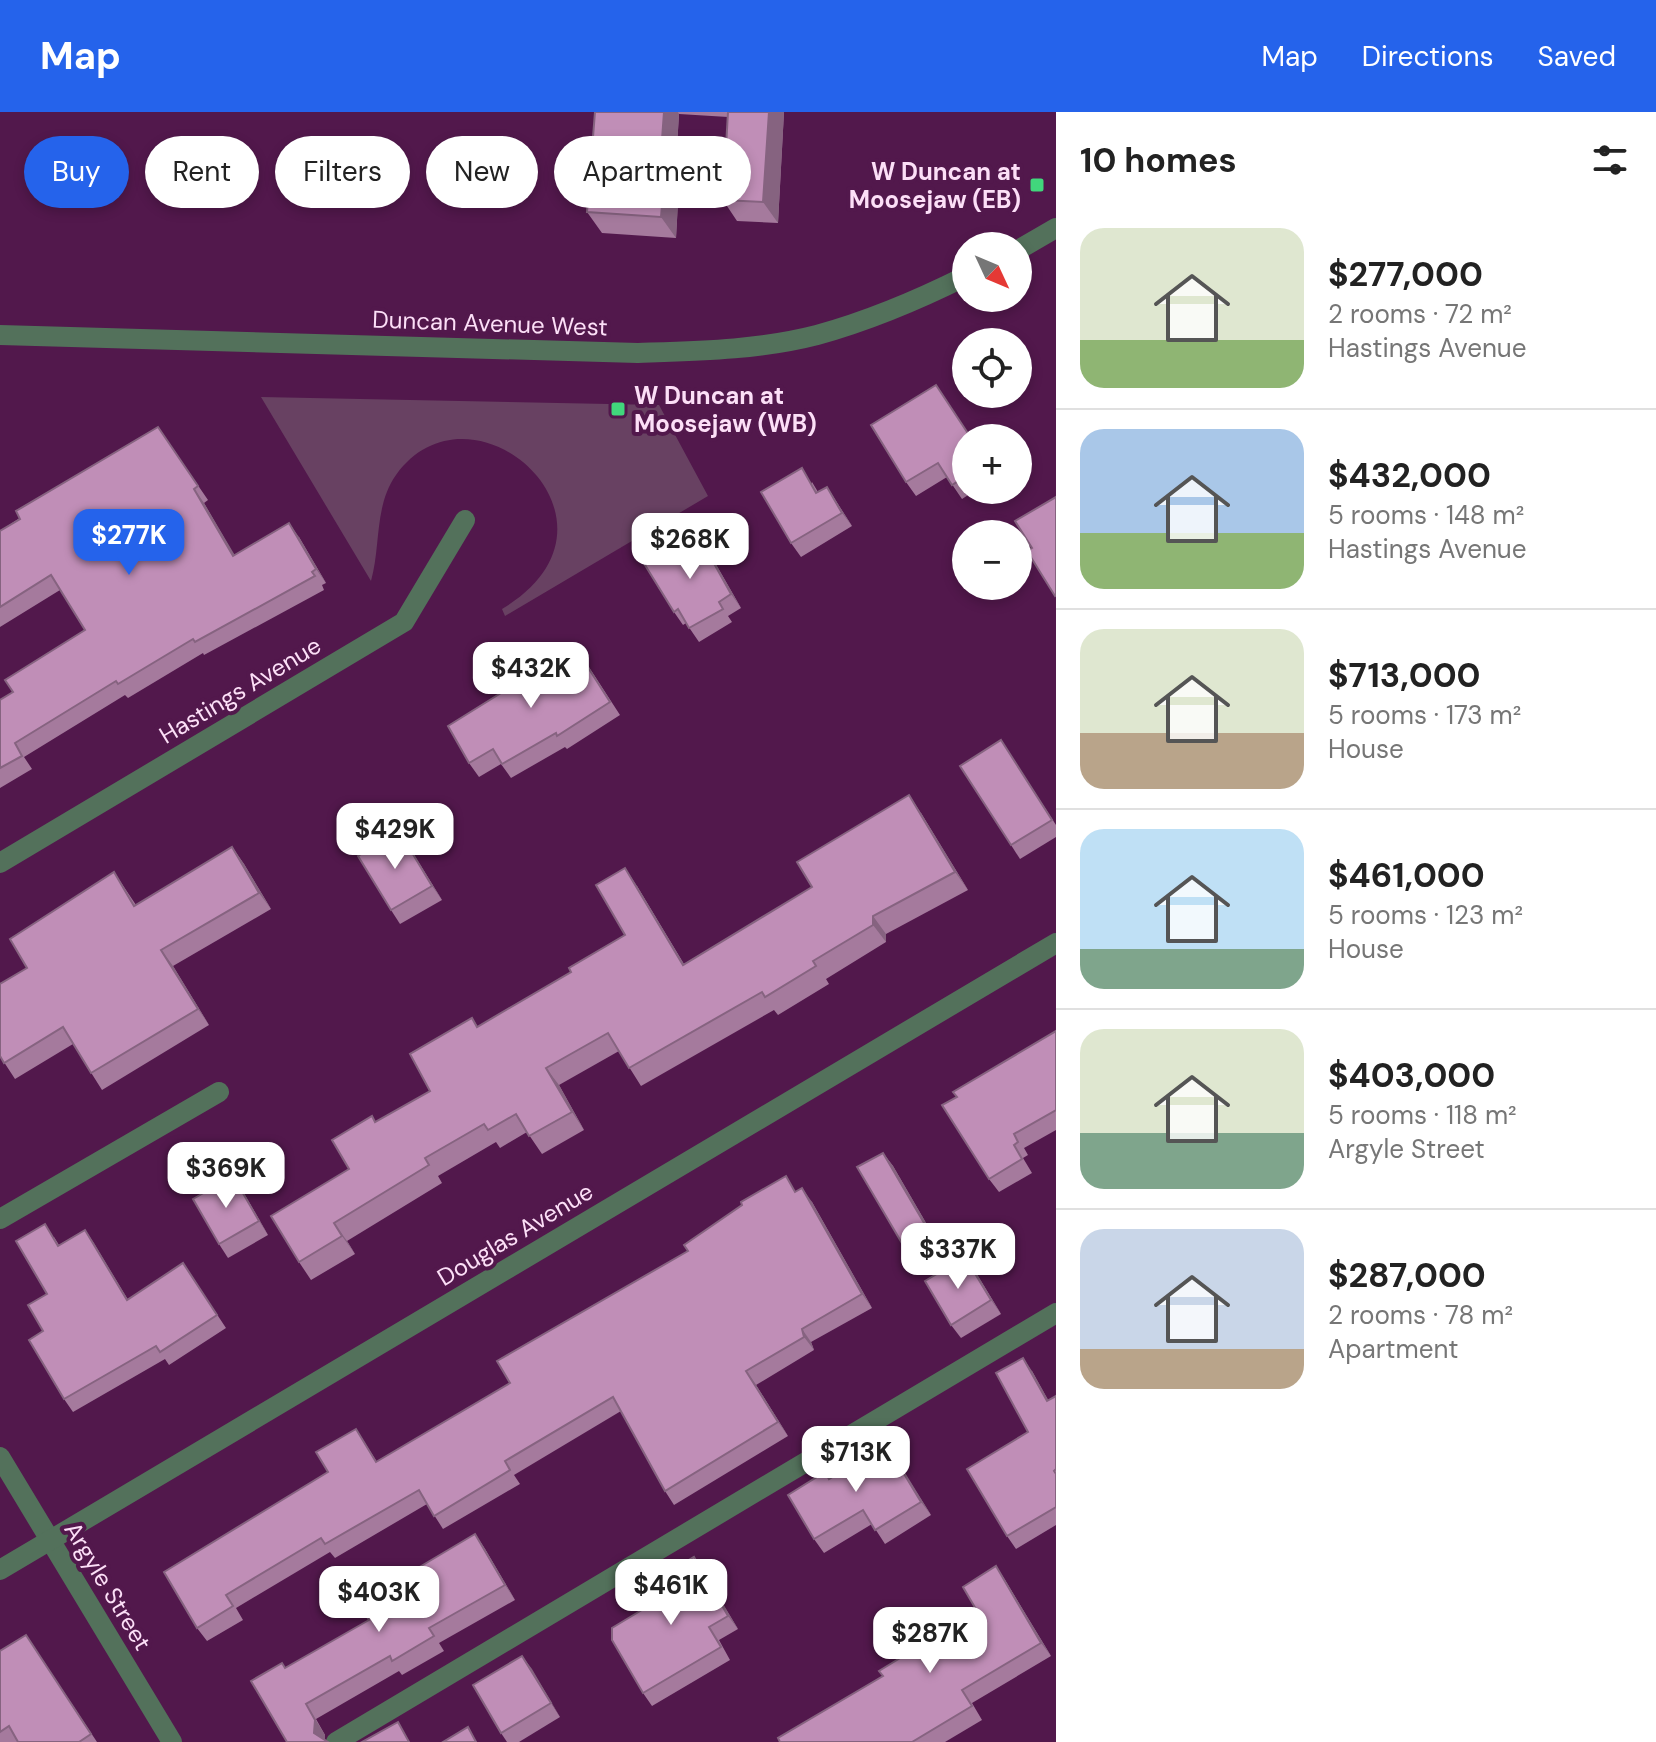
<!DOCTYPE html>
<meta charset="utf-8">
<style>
:root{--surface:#fff;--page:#f6f6f6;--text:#222;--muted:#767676;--line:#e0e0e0;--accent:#2563eb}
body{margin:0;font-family:"DM Sans",sans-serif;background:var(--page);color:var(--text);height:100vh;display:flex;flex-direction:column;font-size:30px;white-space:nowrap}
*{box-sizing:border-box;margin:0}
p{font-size:26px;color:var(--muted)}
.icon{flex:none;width:44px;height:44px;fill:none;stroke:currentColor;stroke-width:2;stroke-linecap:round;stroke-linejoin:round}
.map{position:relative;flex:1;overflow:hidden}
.side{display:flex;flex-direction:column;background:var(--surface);width:600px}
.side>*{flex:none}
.hud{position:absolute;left:24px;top:24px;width:760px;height:72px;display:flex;gap:16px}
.needle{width:52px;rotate:134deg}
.fabs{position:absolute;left:952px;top:120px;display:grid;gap:16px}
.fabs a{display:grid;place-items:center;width:80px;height:80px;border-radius:50%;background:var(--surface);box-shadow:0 4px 12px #0003;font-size:40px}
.price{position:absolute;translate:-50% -68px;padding:0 18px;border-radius:16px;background:#fff;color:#222;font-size:26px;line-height:52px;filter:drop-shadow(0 2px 4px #0008)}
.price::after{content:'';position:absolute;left:50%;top:48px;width:24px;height:18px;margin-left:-12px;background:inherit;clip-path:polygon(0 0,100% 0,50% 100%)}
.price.current{background:var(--accent);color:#fff}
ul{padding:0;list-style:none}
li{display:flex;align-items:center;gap:24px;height:200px;padding:0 24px}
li+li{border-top:2px solid var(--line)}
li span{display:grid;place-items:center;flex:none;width:224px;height:160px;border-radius:24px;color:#555}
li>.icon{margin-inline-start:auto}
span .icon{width:96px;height:96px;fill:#fffc;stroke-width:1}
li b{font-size:34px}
h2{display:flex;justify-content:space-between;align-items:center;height:96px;padding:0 24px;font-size:34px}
.tag{padding:0 28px;border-radius:36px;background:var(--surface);box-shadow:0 4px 12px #0003;font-size:28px;line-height:72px}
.tag.current{background:var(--accent);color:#fff}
header{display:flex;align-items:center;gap:48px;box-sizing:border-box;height:112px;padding:0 40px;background:var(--accent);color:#fff}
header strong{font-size:38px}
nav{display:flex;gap:44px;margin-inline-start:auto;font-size:28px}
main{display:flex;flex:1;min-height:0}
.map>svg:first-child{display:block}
.green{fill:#684162}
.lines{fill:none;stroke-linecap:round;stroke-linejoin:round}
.minor{stroke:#53715b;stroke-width:20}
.wall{fill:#a57a9d}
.shaded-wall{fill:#866380}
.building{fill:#c08eb7;stroke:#866380;stroke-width:2}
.poi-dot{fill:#41d77c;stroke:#52184c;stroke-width:3}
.labels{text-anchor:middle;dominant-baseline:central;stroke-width:8;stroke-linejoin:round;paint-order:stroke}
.poi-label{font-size:24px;font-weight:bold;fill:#fcdff7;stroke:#52184c;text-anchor:end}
.street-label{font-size:24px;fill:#fcdff7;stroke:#52184c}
</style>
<header>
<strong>Map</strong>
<nav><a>Map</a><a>Directions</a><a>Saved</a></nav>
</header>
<main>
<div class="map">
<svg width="1056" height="1630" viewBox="0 0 1056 1630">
<rect width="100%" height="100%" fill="#52184c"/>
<path class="green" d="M261 285 659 293 708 384 505 504 502 497C646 411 472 257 396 363 374 394 381 434 371 469Z"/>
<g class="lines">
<g class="minor">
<path d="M1018 138 1056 116"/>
<path d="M0 223 638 241C698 239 759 238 817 223 868 209 918 188 966 164"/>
<path d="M0 751 404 510 465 408"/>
<path d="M0 1107 219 980"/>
<path d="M0 1345 172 1630"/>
<path d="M0 1458 1056 831"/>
<path d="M336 1630 1056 1201"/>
</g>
</g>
<g class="wall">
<path d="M595 0H784L778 111 737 109 723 88 728 5 679 2 674 84 678 90 676 126 602 121 587 100Z"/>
<path d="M158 315 208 388 204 391 234 443 299 425 326 471 322 473 324 478 204 543 203 541 128 586 125 583 24 645 32 657 0 676V588L13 580 85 518 60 478 0 515V419Z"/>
<path d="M966 326V378H976L962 387 947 365 916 384 906 370Z"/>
<path d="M812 370 818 380 827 375 852 414 801 445 791 431Z"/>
<path d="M706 435 741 496 728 504 732 510 699 530 686 511 683 513 674 500Z"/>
<path d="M585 549 620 603 567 637 565 635 511 666 501 652 479 665 469 651Z"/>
<path d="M1001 628 1056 713V725L1020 747 1011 733Z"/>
<path d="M921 701 968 778 886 822V830L826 867 829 872 778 903 774 898 641 974 619 939 559 973 584 1018 542 1042 527 1020 500 1036 496 1030 438 1064 442 1071 347 1129 355 1142 311 1168 299 1150 376 1010 430 979 472 906 478 915 571 860 625 823 637 774 684 852 812 775Z"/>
<path d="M399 719 442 788 400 812 391 798Z"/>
<path d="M232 735 244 752 271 797 173 854 209 913 102 978 73 932 15 967 0 944 27 856 114 760 136 793Z"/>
<path d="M1056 919V1018L1024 1036 1028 1043 1023 1046 1032 1061 999 1080 989 1067 957 985Z"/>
<path d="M883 1041 893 1054 944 1142 919 1156 909 1143Z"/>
<path d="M242 1078 268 1123 228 1146 219 1132Z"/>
<path d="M797 1079 812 1090 872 1196 811 1230 814 1238 756 1273 788 1324 674 1393 665 1379 621 1299 514 1363 520 1372 443 1417 427 1392 335 1446 330 1440 236 1496 243 1508 207 1529 197 1516 328 1360 356 1317 377 1350 510 1271Z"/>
<path d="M85 1118 128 1188 183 1151 226 1216 169 1253 165 1247 73 1300 64 1287 43 1219 54 1125 59 1133Z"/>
<path d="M975 1159 1001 1202 961 1226 951 1213Z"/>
<path d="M1032 1259 1048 1288 1056 1284V1413L1016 1437 1007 1424 1028 1320Z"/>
<path d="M886 1332 931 1403 885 1432 872 1412 824 1441 814 1427 830 1367Z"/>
<path d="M475 1422 485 1437 515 1488 439 1531 444 1539 402 1563 399 1559 316 1607 325 1623V1627L287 1630 286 1556 369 1508Z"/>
<path d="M694 1445 738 1517 719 1528 730 1548 652 1594 643 1581 660 1487Z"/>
<path d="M996 1454 1005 1468 1051 1544 972 1591 982 1608 945 1630H780L883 1564 977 1499Z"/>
<path d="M26 1523 97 1630H0V1539Z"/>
<path d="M522 1544 560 1605 519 1630H507L501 1621Z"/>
</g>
<g class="shaded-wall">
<path d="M664 0H678L679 2 674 84 678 90 676 126 661 105 659 69Z"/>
<path d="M769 0H784L778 111 763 90Z"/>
<path d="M827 375 836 389 852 414 842 401Z"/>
<path d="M194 377 204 391 243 457 233 444Z"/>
<path d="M289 411 299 425 326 471 316 457Z"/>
<path d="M697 421 706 435 741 496 731 482Z"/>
<path d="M909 683 921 701 968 778 955 760Z"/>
<path d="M399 719 408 733 442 788 432 774Z"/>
<path d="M232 735 244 752 271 797 259 781Z"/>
<path d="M625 756 637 774 695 871 683 853Z"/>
<path d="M873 804 886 822V830L873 813Z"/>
<path d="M161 838 173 854 209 913 198 897Z"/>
<path d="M546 956 559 973 584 1018 572 1000Z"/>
<path d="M883 1041 893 1054 944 1142 934 1128Z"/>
<path d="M233 1064 242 1078 268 1123 259 1109Z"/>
<path d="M802 1076 812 1090 872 1196 862 1182Z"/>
<path d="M334 1111 347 1129 355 1142 342 1124Z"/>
<path d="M85 1118 94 1131 136 1201 127 1188Z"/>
<path d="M965 1145 975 1159 1001 1202 991 1188Z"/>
<path d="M802 1217 811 1230 814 1238 804 1225Z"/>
<path d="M1023 1246 1032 1259 1056 1302 1047 1289Z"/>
<path d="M746 1259 756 1273 788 1324 778 1310Z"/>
<path d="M886 1332 896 1346 931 1403 921 1390Z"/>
<path d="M475 1422 485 1437 515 1488 505 1473Z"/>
<path d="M694 1445 703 1458 738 1517 728 1504Z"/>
<path d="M996 1454 1005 1468 1051 1544 1041 1531Z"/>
<path d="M522 1544 532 1557 560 1605 551 1591Z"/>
<path d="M306 1592 325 1623V1630L314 1621Z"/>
</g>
<g class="building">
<path d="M595 0H664L659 69H664L661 105 587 100Z"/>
<path d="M728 0H769L763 90 723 88Z"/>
<path d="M936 273 971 326H966V364L952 373 938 351 906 370 871 313Z"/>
<path d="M158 315 198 374 194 377 233 444 289 411 316 457 312 460 315 464 195 530 193 527 118 572 116 569 15 631 22 644 0 656V588L13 580 5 568 85 518 51 463 0 495V419L20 407 16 399Z"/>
<path d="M802 356 816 381 827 375 842 401 791 431 761 380Z"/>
<path d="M1056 385V483L1055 484 1027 439 1032 436 1015 409Z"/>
<path d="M697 421 731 482 719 490 723 497 689 516 678 497 674 500 645 453Z"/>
<path d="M575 535 610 590 557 624 556 621 502 652 493 637 469 651 448 614Z"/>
<path d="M1001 628 1052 708 1011 733 960 654Z"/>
<path d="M909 683 955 760 873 804V813L813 849 816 854 765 885 762 880 629 956 608 921 546 956 572 1000 529 1024 516 1002 488 1018 484 1012 425 1046 429 1053 334 1111 342 1124 299 1150 271 1104 349 1057 332 1028 372 1004 375 1010 430 979 410 942 472 906 477 915 571 860 569 856 625 823 596 773 625 756 683 853 812 775 797 750Z"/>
<path d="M399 719 432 774 391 798 358 744Z"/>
<path d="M232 735 259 781 161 838 198 897 91 961 63 915 4 951 0 944V872L27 856 10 827 114 760 134 794Z"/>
<path d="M1056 919V998L1014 1022 1018 1030 1014 1033 1022 1047 989 1067 942 993 957 985 953 980Z"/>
<path d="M883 1041 934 1128 909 1143 857 1055Z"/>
<path d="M233 1064 259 1109 219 1132 193 1087Z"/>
<path d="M786 1064 795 1080 802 1076 862 1182 802 1217 804 1225 746 1259 778 1310 665 1379 613 1285 505 1349 510 1358 434 1404 419 1378 325 1432 321 1426 226 1483 233 1494 197 1516 164 1460 328 1360 316 1340 356 1317 376 1350 510 1271 497 1249 688 1139 684 1133 742 1093 741 1090Z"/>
<path d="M45 1112 58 1134 85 1118 127 1188 183 1151 217 1203 160 1240 156 1234 64 1287 29 1228 43 1219 28 1193 47 1182 16 1129Z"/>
<path d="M965 1145 991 1188 951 1213 925 1169Z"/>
<path d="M1023 1246 1047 1289 1056 1284V1357L1054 1359 1056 1362V1395L1007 1424 967 1357 1028 1320 996 1261Z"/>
<path d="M886 1332 921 1390 875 1418 863 1398 814 1427 788 1383 825 1360 829 1367Z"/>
<path d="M475 1422 505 1473 429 1516 434 1524 392 1549 390 1544 306 1592 315 1608 314 1621 328 1630H287L251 1569 282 1551 285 1556 369 1508 359 1491Z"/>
<path d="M694 1445 728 1504 709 1515 721 1535 643 1581 612 1528V1516L660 1487 650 1471Z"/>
<path d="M996 1454 1041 1531 962 1578 972 1594 912 1630H780L778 1626 883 1564 879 1559 977 1499 963 1475Z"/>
<path d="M26 1523 91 1622 79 1630H18L9 1614 0 1620V1539Z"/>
<path d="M522 1544 551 1591 501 1621 473 1573Z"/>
<path d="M398 1610 409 1630H362Z"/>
<path d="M468 1615 476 1630H443Z"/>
</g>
<g class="poi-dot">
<rect x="1029" y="65" width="16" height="16" rx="4"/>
<rect x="610" y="289" width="16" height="16" rx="4"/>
</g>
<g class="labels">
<g class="poi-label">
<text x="1021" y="59">W Duncan at<tspan x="1021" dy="28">Moosejaw (EB)</tspan></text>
<text x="634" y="283" text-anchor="start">W Duncan at<tspan x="634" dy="28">Moosejaw (WB)</tspan></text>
</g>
<g class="street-label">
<text transform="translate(490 211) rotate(2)">Duncan Avenue West</text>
<text transform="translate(240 578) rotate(-31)">Hastings Avenue</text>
<text transform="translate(515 1122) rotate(-31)">Douglas Avenue</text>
<text transform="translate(108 1474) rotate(59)">Argyle Street</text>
</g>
</g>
</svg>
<div class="fabs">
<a><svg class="needle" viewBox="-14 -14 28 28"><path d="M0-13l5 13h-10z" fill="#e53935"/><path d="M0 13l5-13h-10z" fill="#767676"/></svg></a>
<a><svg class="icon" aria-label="locate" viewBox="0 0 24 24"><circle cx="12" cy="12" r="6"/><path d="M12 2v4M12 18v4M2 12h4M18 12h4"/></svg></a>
<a>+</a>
<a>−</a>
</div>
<b class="price current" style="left:129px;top:465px">$277K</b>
<b class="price" style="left:690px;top:469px">$268K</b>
<b class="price" style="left:531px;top:598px">$432K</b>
<b class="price" style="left:395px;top:759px">$429K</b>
<b class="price" style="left:226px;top:1098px">$369K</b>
<b class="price" style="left:958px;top:1179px">$337K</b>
<b class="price" style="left:856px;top:1382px">$713K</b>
<b class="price" style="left:671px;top:1515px">$461K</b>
<b class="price" style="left:379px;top:1522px">$403K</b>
<b class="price" style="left:930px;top:1563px">$287K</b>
<div class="hud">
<a class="tag current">Buy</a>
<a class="tag">Rent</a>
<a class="tag">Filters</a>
<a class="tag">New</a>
<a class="tag">Apartment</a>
</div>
</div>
<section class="side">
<h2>10 homes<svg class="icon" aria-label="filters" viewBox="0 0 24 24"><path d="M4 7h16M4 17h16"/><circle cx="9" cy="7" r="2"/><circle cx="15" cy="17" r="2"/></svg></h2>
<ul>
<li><span style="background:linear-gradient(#dfe7d0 70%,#8fb573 0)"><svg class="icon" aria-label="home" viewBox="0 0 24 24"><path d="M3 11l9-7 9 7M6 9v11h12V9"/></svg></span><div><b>$277,000</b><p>2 rooms · 72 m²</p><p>Hastings Avenue</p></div></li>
<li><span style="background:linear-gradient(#a9c7e8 65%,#8fb573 0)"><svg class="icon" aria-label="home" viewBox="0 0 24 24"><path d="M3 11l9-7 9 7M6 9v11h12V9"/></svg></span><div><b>$432,000</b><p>5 rooms · 148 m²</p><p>Hastings Avenue</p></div></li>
<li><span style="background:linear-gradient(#dfe7d0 65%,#b9a48a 0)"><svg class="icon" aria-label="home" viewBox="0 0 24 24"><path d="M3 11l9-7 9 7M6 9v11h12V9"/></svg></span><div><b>$713,000</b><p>5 rooms · 173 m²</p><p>House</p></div></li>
<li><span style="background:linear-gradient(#bfe0f5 75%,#7fa58c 0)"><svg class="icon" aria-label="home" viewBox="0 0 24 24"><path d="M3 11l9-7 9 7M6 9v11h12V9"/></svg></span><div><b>$461,000</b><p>5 rooms · 123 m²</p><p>House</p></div></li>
<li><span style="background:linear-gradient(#dfe7d0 65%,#7fa58c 0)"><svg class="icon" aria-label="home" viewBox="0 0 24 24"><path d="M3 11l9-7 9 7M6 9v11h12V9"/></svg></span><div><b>$403,000</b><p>5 rooms · 118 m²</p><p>Argyle Street</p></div></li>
<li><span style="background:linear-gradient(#c9d6e8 75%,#b9a48a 0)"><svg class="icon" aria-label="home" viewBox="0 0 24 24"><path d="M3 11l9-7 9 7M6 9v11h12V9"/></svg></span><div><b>$287,000</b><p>2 rooms · 78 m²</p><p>Apartment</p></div></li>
</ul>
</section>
</main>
